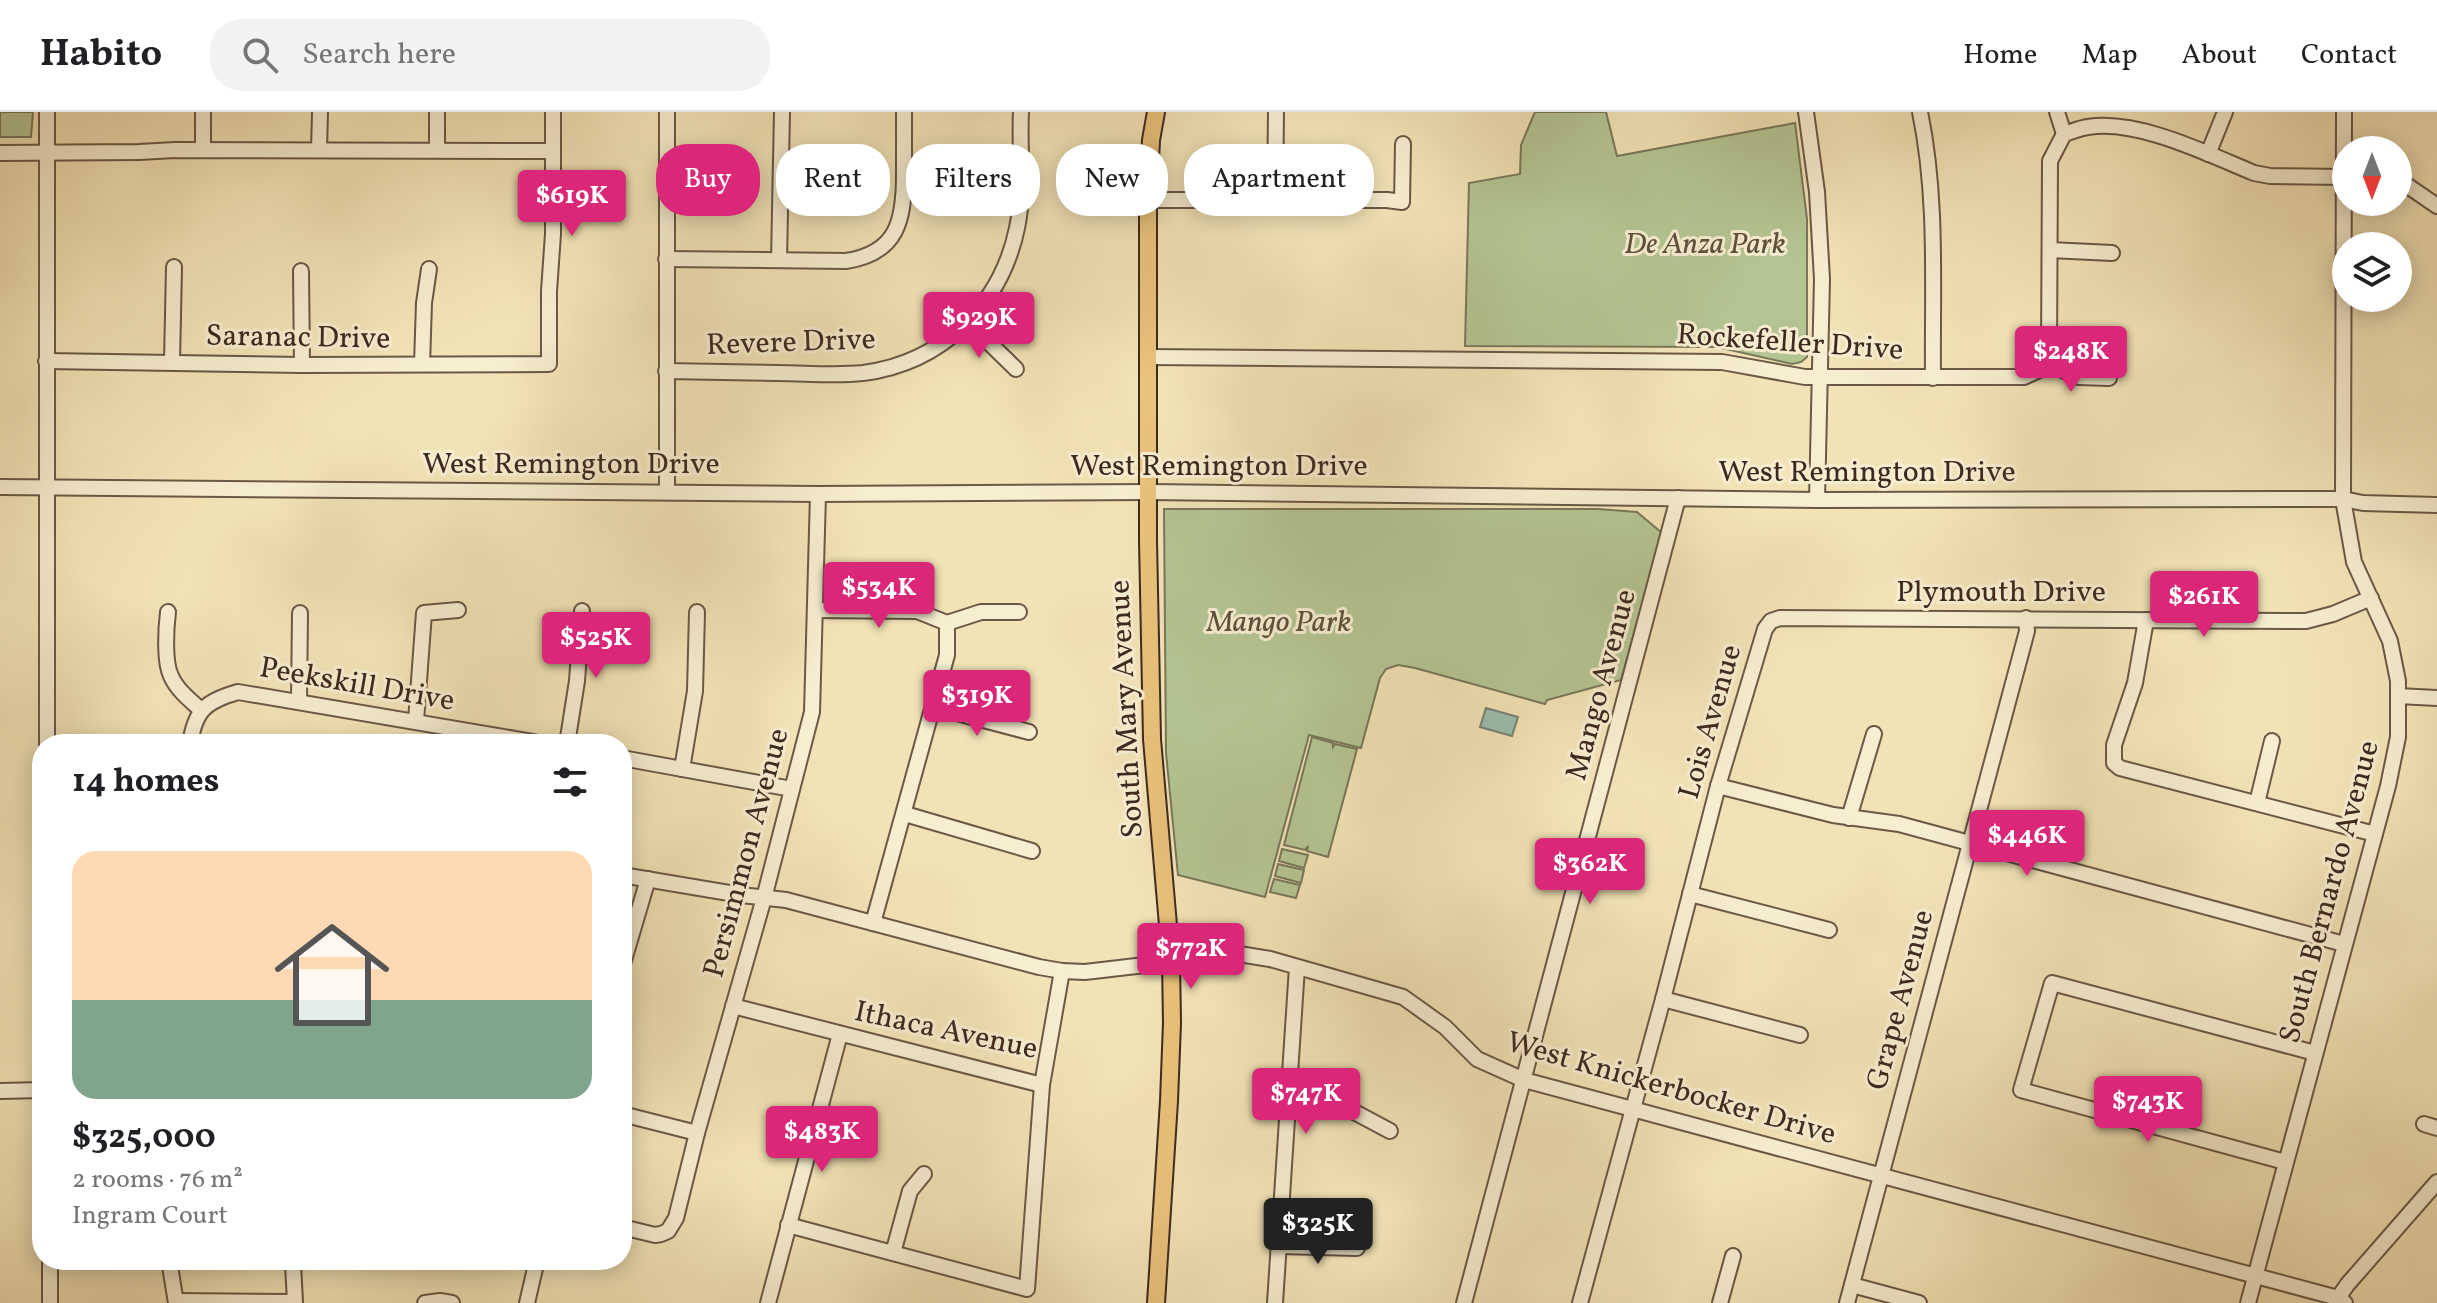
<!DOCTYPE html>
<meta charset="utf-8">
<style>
:root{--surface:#fff;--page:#f2f2f2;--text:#202124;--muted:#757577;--line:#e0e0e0;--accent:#db2777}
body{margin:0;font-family:Vollkorn,serif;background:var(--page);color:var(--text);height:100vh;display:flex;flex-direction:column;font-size:30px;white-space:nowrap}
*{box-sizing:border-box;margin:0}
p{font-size:26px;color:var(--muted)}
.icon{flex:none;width:44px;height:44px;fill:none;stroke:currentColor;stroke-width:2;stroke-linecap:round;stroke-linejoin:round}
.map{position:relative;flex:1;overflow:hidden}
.drawer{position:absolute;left:32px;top:622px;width:600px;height:536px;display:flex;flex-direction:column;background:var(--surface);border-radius:32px;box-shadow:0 4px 20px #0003}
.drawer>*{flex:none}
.guide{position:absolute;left:656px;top:32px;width:760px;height:72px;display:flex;gap:16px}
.needle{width:52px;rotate:180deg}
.controls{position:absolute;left:2332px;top:24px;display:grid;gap:16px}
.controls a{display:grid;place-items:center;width:80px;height:80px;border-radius:50%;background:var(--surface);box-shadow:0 4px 20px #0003;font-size:40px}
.price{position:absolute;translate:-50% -68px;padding:0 18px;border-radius:8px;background:var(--accent);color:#fff;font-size:26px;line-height:52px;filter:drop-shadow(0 2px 4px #0008)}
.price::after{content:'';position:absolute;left:50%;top:48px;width:24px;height:18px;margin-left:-12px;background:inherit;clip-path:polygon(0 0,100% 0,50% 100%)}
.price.current{background:#222;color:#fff}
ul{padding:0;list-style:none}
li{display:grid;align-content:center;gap:16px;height:424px;padding:0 40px}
li span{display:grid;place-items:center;height:248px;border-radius:24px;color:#555}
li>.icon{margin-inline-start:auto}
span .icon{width:144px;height:144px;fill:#fffc;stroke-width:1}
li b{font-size:34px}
h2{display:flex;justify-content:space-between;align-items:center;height:96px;padding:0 40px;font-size:34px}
.tag{padding:0 28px;border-radius:32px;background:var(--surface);box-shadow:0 4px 20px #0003;font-size:28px;line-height:72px}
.tag.current{background:var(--accent);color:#fff}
header{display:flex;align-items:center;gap:48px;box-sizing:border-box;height:112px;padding:0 40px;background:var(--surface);border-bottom:2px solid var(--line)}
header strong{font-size:38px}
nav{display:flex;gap:44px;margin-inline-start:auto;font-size:28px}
.search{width:560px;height:72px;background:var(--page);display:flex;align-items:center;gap:20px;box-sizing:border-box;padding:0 28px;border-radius:32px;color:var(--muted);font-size:30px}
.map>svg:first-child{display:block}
.green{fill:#b4c593;stroke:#79775a;stroke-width:2}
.water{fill:#9bbeae;stroke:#768275;stroke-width:2}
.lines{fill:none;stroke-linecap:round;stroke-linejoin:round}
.minor-casing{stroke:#6b5846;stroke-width:18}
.major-casing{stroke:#3e2920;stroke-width:20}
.minor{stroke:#f7edd0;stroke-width:14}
.major{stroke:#e9c27b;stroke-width:16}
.labels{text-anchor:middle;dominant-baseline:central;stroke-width:6;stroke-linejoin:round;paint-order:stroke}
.park-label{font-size:30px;font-style:italic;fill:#5c503d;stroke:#f7edd0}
.street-label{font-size:30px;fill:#3e2920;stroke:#f7edd0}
</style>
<header>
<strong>Habito</strong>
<div class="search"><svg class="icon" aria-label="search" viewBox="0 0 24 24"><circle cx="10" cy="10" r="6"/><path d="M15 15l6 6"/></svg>Search here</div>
<nav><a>Home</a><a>Map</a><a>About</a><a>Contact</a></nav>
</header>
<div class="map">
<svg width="2437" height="1191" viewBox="0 0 2437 1191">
<rect width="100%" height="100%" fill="#f2e3b6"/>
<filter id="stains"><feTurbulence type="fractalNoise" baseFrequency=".0025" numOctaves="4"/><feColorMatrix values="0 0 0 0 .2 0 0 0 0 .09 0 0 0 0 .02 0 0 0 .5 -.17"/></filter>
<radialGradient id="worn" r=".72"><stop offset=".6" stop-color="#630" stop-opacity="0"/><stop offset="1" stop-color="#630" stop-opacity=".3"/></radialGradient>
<g class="green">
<path d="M0 0H33L31 25H0Z"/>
<path d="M1535 0H1606L1617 44 1795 11 1807 107V245L1801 250 1792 252 1717 235 1465 234 1469 71 1520 62 1521 33Z"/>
<path d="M1164 397H1598L1637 400 1662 421 1621 568 1547 588 1545 592 1415 556 1398 553 1386 557 1380 566 1361 636 1309 623 1265 785 1178 763 1166 641Z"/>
<path d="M1312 625 1333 631V635L1335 632 1357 637 1328 745 1307 739 1308 734 1305 738 1284 733Z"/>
<path d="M1282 737 1308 743 1304 756 1279 749Z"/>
<path d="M1278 752 1304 758 1301 771 1275 764Z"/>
<path d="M1274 767 1300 773 1296 786 1270 780Z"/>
</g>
<path class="water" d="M1486 596 1518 605 1512 624 1480 615Z"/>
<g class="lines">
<defs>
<g id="minor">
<path d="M47 0V632"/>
<path d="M203 0V38"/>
<path d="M437 0V38"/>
<path d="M667 0V380"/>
<path d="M1806 0 1817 80 1822 167 1817 388"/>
<path d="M1920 0C1938 87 1932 177 1933 266"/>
<path d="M2057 0 2064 22"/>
<path d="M319 38 320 0"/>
<path d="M0 41 139 40 175 38 553 39"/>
<path d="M2208 42 2225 0"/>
<path d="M2398 71 2405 72 2437 94"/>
<path d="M1148 88H1387L1402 90 1403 32"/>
<path d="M1275 88 1276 0"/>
<path d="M2050 138 2112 141"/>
<path d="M666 147 846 149C898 141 904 108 904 62 904 42 904 21 904 0"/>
<path d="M779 148 782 0"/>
<path d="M301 159 302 253"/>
<path d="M969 211 1016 257"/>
<path d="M1148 245 1722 250 1805 265H2024L2039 258 2049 241 2050 49 2064 22C2071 20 2080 16 2088 15 2138 7 2208 42 2254 61L2270 64 2346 65"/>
<path d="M46 249 302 253 549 252V179L553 122V0"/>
<path d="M172 250 174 155"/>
<path d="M2045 251 2079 265 2109 266"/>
<path d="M422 252 424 191 429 157"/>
<path d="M666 259C703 260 740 260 777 261 805 261 834 264 863 261 942 251 1001 193 1017 116 1025 78 1019 38 1021 0"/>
<path d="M0 375 818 382 1149 380 1817 388 2343 387 2363 391 2437 393"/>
<path d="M815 498 917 499 947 511"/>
<path d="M168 500C166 516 164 550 171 564 177 578 190 588 201 598"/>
<path d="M2146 508 2135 571 2114 633V651L2120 656 2375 722"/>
<path d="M947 511 981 500H1019"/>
<path d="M2398 584 2437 586"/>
<path d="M299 589 300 501"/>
<path d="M934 595 1029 620"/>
<path d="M416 609 424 501 458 498"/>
<path d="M190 632C195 598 206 589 238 580L545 632"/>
<path d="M567 632 577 569 582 499"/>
<path d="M622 646 792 677"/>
<path d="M682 657 695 579 697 500"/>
<path d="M1718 674 1833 703 1899 712 2344 832"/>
<path d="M2257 691 2272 629"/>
<path d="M905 702 1032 739"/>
<path d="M1849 706 1874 622"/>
<path d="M622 763 741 783 786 788 1039 855 1062 859 1085 860 1239 842 1270 847 1403 885 1445 915 1477 947 1524 968 2338 1186 2345 1191"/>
<path d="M1690 782 1829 818"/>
<path d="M873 811 947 543V511"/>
<path d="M622 855 648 767"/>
<path d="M1663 887 1800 923"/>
<path d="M733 894 1042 973 1062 859"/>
<path d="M0 979 42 978"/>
<path d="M1289 992 1345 995 1390 1019"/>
<path d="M622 1002 697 1021"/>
<path d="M2424 1012 2437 1016"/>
<path d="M2285 1050 2021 978 2052 871 2315 941"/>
<path d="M788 1113 1027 1177 1042 973"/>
<path d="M622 1115 655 1123 661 1122 668 1119 676 1106 697 1021 764 786 812 600 818 382"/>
<path d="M1280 1134 1357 1136"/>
<path d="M893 1141 910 1079 924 1062"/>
<path d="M50 1148V1191"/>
<path d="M169 1148 176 1191"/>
<path d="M1852 1173 1919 1191"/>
<path d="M2338 1186 2347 1173 2437 1070"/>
<path d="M176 1189 295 1190 293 1152"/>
<path d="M425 1191 440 1189 452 1191"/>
<path d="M527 1191 537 1148"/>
<path d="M768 1191 840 922"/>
<path d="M1275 1191 1297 855"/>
<path d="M1464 1191 1678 386"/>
<path d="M1580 1191 1663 887 1718 674 1765 517 1771 509 1780 506 2306 509 2333 502 2371 486"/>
<path d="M1720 1191 1733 1144"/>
<path d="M1847 1191 2027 519 2026 506"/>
<path d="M2248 1191 2388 674 2398 625V569L2390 529 2354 450 2343 387 2344 0"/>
</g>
<path id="major" d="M1156 1191 1169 989 1172 911 1171 848 1152 627 1148 428V88L1151 28 1156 0"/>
</defs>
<use href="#minor" class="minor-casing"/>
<use href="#major" class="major-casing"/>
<use href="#minor" class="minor"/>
<use href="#major" class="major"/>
</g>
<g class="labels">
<g class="park-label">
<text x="1705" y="133">De Anza Park</text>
<text x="1279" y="511">Mango Park</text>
</g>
<g class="street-label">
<text transform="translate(298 226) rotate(1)">Saranac Drive</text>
<text transform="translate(791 231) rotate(-2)">Revere Drive</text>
<text transform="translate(1790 231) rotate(4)">Rockefeller Drive</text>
<text x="571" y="353">West Remington Drive</text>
<text x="1219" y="355">West Remington Drive</text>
<text x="1867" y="361">West Remington Drive</text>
<text x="2001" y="481">Plymouth Drive</text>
<text transform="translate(357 573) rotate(10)">Peekskill Drive</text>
<text transform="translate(1602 573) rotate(-75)">Mango Avenue</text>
<text transform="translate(1127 597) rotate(-93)">South Mary Avenue</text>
<text transform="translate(1711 610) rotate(-74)">Lois Avenue</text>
<text transform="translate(747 741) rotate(-75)">Persimmon Avenue</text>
<text transform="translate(2330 780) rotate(-75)">South Bernardo Avenue</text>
<text transform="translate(1901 888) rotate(-75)">Grape Avenue</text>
<text transform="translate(946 919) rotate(12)">Ithaca Avenue</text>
<text transform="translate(1671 977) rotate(16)">West Knickerbocker Drive</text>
</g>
</g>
<rect width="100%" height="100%" filter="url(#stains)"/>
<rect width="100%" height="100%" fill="url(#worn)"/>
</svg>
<div class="controls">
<a><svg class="needle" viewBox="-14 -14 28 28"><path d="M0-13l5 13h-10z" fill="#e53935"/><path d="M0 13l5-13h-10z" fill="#757577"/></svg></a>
<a><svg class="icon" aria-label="layers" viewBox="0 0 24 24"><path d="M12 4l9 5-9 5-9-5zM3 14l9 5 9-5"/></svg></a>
</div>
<b class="price" style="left:572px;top:126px">$619K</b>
<b class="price" style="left:979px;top:248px">$929K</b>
<b class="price" style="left:2071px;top:282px">$248K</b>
<b class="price" style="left:879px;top:518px">$534K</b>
<b class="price" style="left:2204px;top:527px">$261K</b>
<b class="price" style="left:596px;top:568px">$525K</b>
<b class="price" style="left:977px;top:626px">$319K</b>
<b class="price" style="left:2027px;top:766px">$446K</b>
<b class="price" style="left:1590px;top:794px">$362K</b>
<b class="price" style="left:1191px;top:879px">$772K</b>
<b class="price" style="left:1306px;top:1024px">$747K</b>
<b class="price" style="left:2148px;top:1032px">$743K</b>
<b class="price" style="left:822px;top:1062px">$483K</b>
<b class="price current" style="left:1318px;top:1154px">$325K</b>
<div class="guide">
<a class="tag current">Buy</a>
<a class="tag">Rent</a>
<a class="tag">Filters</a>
<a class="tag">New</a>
<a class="tag">Apartment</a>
</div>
<section class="drawer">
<h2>14 homes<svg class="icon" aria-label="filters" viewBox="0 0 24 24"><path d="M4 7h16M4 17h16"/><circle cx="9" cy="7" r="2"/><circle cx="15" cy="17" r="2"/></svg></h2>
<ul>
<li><span style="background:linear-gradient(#ffd9b3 60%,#7fa58c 0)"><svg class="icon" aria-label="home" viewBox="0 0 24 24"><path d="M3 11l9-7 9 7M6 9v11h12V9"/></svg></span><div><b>$325,000</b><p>2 rooms · 76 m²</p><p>Ingram Court</p></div></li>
</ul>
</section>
</div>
